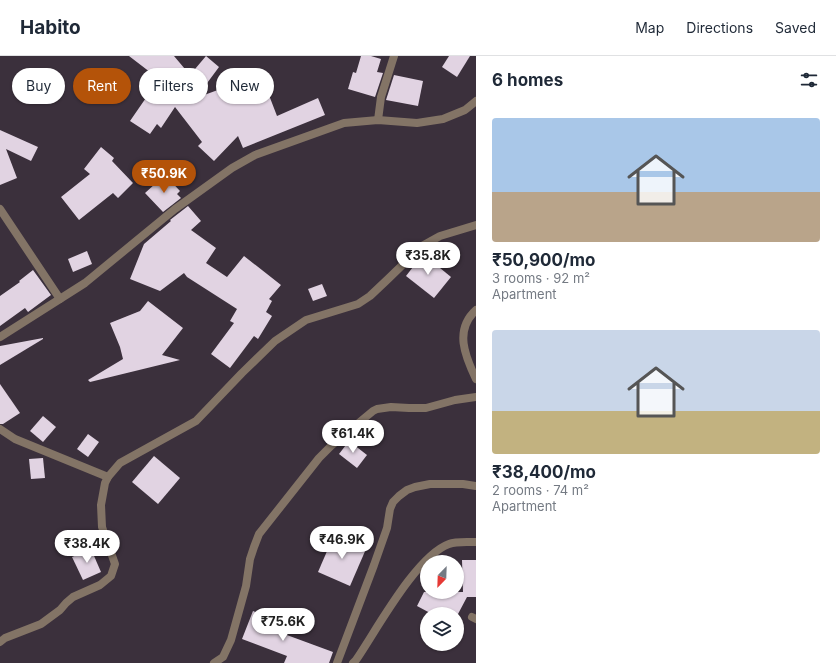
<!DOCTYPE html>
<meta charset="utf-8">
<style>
:root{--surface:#fff;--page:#f2f2f3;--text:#1f2937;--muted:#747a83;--line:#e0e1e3;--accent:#b45309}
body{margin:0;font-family:Inter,sans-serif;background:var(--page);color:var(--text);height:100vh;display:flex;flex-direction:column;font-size:15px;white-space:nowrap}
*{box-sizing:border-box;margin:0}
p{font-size:13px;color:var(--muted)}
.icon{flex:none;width:22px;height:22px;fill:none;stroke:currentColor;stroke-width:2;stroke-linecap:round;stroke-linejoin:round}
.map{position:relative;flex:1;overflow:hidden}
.panel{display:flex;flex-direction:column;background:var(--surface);width:360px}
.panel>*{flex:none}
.hud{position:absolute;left:12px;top:12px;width:380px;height:36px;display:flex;gap:8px}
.needle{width:26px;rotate:203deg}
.controls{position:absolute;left:420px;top:499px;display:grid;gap:8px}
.controls a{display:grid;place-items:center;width:44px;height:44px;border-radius:50%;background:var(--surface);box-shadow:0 1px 3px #0004;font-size:20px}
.price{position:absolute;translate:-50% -34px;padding:0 9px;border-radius:14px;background:#fff;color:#222;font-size:13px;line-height:26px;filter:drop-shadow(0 1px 2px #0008)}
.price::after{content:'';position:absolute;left:50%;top:24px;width:12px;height:9px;margin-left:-6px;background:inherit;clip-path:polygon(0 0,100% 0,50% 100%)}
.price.current{background:var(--accent);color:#fff}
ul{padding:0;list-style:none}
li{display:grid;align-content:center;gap:8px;height:212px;padding:0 16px}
li span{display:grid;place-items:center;height:124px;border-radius:4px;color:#555}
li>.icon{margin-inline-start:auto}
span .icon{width:72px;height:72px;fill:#fffc;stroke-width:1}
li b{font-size:17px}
h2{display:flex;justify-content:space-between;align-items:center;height:48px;padding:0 16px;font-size:17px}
.pill{padding:0 14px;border-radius:18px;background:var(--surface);box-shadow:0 1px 3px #0004;font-size:14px;line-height:36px}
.pill.current{background:var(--accent);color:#fff}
header{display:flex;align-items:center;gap:24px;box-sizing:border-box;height:56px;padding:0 20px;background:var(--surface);border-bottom:1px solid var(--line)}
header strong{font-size:19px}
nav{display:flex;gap:22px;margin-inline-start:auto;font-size:14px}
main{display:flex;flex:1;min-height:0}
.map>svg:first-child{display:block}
.building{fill:#e1d3e2}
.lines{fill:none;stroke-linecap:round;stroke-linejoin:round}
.street{stroke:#837466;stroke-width:8}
</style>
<header>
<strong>Habito</strong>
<nav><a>Map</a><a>Directions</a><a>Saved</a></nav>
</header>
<main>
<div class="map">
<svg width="476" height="607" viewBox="0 0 476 607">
<rect width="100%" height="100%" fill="#3b303c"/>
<g class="building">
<path d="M129 0H174L190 19 206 0 219 11 196 42 264 17 270 33 267 34 277 60 318 42 325 59 243 92 238 80 214 105 198 90 202 86 175 51 161 72 157 68 150 78 130 65 159 23Z"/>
<path d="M361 0H371L381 3 377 16 383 17 375 41 348 33 353 16 356 17Z"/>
<path d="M449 0H470L457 21 442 11Z"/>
<path d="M394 19 423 25 418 50 386 44Z"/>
<path d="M0 74 38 91 31 105 6 93 17 122 0 129Z"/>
<path d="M101 91 114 102 112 105 133 127 118 142 113 137 79 164 61 141 90 118 84 113Z"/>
<path d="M165 119 180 135 177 138 181 142 163 156 145 137Z"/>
<path d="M188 150 201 165 191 174 216 192 206 207 227 221 244 200 281 229 269 243 272 245 266 256 272 260 258 283 254 280 230 312 211 298 234 267 230 265 237 253 187 221 184 217 160 235 130 223 144 188 171 165 170 164Z"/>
<path d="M87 195 92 208 73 216 68 203Z"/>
<path d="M423 198 451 221 434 242 406 220Z"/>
<path d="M33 214 51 239 28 256 25 252 0 270V240L20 226 19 225Z"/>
<path d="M322 228 327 240 313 245 308 233Z"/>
<path d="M148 245 183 272 162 299 180 304 90 326 88 324 123 303 120 291 110 267 140 255Z"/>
<path d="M43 282V283L0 309V290Z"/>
<path d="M0 328 20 357 3 368H0Z"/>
<path d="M43 360 56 371 43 386 30 375Z"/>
<path d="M88 378 99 386 88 401 77 393Z"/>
<path d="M349 385 367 399 357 412 339 398Z"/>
<path d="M154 400 180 422 158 448 132 426Z"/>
<path d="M43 402 45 422 31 423 29 403Z"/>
<path d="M334 479 366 493 350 530 318 516Z"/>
<path d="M91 493 101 516 83 524 72 501Z"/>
<path d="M462 504H476V541H467L458 558H432L417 550 424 536H463Z"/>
<path d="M253 555 279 565 276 575 333 596 329 607H284L287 600 242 583Z"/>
</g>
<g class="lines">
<g class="street">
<path d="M378 64 381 41 394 0"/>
<path d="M0 153 60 243"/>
<path d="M476 254C454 274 465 300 476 323"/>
<path d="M0 281 85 227 175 153 232 112 255 99 344 67 378 64 417 67 443 63 465 54 476 45"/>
<path d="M0 373 15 383 108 421"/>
<path d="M472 561 476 563"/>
<path d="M0 586 5 582 41 568 60 554 66 547 73 541 100 529 111 520 115 508 102 471 101 449 105 427 108 421 120 407 196 365 242 317 275 285 306 264 358 248 370 240 388 223 422 190 440 180 476 169"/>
<path d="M214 607 223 601 231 584 246 530 250 503 254 491 259 478 319 402 331 390 373 355 377 353 391 351 409 352H426L455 344 476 341"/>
<path d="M337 607 374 509 387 472 390 453 393 446 399 440 407 434 415 431 430 428H463L476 430"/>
<path d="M353 607 356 604C376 575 416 500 449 488 456 485 468 486 476 486"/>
</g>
</g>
</svg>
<div class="controls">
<a><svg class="needle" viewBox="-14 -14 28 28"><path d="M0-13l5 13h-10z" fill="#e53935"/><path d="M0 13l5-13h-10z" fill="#747a83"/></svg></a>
<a><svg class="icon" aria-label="layers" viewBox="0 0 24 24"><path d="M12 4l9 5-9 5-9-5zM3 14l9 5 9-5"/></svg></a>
</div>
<b class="price current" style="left:164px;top:138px">₹50.9K</b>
<b class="price" style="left:428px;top:220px">₹35.8K</b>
<b class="price" style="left:353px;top:398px">₹61.4K</b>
<b class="price" style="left:342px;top:504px">₹46.9K</b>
<b class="price" style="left:87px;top:508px">₹38.4K</b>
<b class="price" style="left:283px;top:586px">₹75.6K</b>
<div class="hud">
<a class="pill">Buy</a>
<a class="pill current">Rent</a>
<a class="pill">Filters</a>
<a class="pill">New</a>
</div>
</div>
<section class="panel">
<h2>6 homes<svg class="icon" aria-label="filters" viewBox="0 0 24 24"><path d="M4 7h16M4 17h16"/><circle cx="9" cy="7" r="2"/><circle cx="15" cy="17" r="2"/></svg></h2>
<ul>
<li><span style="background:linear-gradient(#a9c7e8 60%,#b9a48a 0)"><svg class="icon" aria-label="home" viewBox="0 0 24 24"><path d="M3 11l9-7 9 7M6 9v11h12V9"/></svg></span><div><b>₹50,900/mo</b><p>3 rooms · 92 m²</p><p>Apartment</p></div></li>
<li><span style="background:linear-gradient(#c9d6e8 65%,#c2b280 0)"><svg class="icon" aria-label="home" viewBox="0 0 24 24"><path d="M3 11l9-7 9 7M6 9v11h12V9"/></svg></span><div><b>₹38,400/mo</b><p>2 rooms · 74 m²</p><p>Apartment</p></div></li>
</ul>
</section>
</main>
